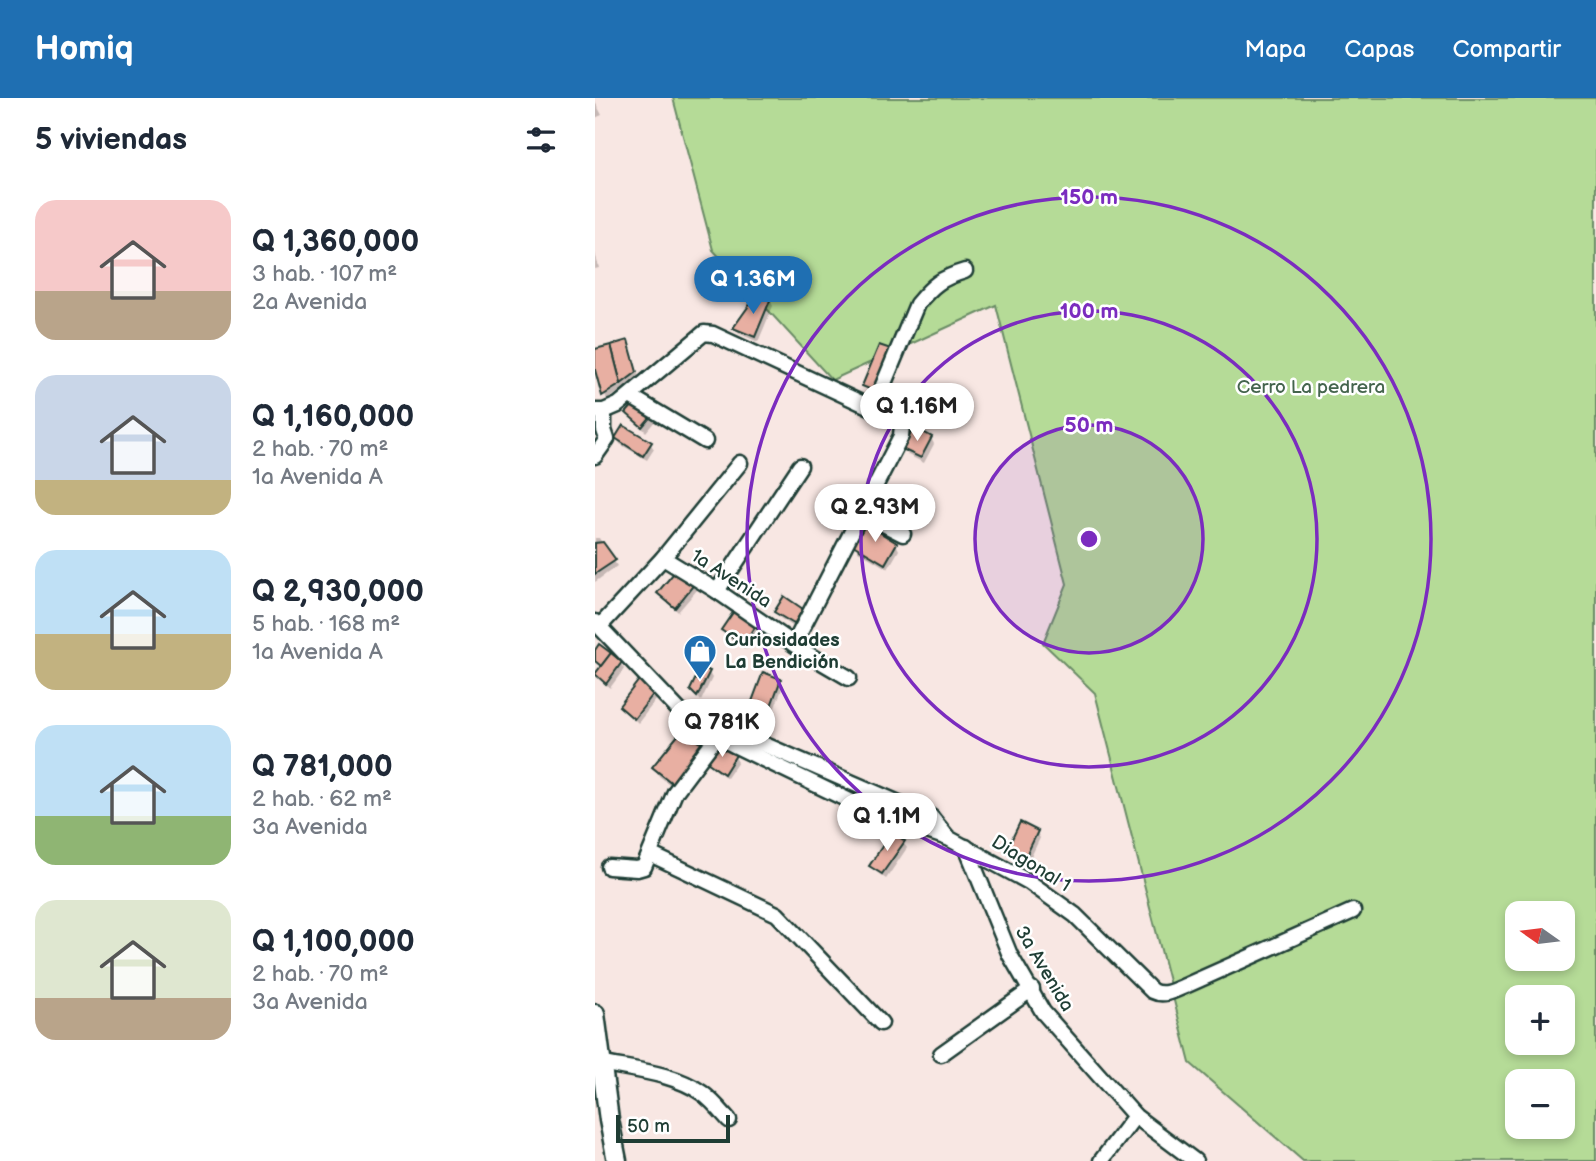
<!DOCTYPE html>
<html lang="es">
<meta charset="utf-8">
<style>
:root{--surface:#fff;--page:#f2f2f3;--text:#1f2937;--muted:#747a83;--accent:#1f6fb2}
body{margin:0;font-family:"Balsamiq Sans",sans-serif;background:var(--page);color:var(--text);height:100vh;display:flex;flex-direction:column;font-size:26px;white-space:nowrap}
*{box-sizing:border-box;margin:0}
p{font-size:23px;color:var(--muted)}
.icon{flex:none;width:38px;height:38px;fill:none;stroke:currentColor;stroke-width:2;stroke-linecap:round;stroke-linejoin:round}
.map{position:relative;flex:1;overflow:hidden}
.sheet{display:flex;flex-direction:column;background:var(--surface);width:595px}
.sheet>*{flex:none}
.needle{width:46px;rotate:284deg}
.buttons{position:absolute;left:910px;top:803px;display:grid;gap:14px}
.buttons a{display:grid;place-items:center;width:70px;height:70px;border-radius:14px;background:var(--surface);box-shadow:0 4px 10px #0003;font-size:35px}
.scale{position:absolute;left:21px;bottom:18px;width:114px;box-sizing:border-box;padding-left:7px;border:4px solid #1f3d34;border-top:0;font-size:19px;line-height:24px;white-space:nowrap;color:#1f3d34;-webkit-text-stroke:5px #fff;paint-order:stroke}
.price{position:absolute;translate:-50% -60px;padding:0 16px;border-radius:24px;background:#fff;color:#222;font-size:23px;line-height:46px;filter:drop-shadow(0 2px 4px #0008)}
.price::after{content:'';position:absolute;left:50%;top:42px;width:21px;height:16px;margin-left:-10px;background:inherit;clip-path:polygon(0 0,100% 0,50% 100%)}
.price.current{background:var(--accent);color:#fff}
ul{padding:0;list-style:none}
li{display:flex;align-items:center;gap:21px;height:175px;padding:0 35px}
li span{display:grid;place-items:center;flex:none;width:196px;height:140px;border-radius:21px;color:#555}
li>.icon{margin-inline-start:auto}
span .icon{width:84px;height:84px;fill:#fffc;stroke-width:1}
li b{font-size:30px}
h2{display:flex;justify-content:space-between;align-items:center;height:84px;padding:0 35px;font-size:30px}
header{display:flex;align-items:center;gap:42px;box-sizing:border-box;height:98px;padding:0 35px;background:var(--accent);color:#fff}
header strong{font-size:33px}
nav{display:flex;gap:38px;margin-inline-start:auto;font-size:24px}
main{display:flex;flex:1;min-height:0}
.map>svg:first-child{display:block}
.green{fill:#b5db97;stroke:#6a8c66;stroke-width:2;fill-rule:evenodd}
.shadow{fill:#0003}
.building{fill:#e8afa2;stroke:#1f3d34;stroke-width:2}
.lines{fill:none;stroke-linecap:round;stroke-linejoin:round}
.minor-casing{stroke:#1f3d34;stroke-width:19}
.tertiary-casing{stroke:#1f3d34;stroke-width:23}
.minor{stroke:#fff;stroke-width:14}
.tertiary{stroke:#fff;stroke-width:18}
.ring{fill:none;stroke:#7b2cbf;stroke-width:3.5}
.labels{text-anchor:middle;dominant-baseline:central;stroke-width:5;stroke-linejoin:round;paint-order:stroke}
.park-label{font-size:19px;fill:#44644d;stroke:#fff}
.street-label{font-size:19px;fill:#1f3d34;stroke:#fff}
.poi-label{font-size:19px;font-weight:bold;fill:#1f3d34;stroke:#fff;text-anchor:start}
.centre{fill:#7b2cbf;stroke:#fff;stroke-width:3.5}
.ring-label{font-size:21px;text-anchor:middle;font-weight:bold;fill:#7b2cbf;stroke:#fff;stroke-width:5;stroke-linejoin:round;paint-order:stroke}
</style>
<header>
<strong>Homiq</strong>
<nav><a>Mapa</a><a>Capas</a><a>Compartir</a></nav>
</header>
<main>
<section class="sheet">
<h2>5 viviendas<svg class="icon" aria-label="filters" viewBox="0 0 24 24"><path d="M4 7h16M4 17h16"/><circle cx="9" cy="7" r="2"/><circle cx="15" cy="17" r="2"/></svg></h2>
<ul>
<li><span style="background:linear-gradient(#f6c9c9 65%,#b9a48a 0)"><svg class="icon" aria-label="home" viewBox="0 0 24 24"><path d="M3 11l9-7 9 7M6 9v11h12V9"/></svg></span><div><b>Q 1,360,000</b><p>3 hab. · 107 m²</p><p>2a Avenida</p></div></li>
<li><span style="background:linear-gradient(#c9d6e8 75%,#c2b280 0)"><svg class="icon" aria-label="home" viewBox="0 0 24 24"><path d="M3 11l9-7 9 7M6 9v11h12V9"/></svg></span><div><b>Q 1,160,000</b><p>2 hab. · 70 m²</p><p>1a Avenida A</p></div></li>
<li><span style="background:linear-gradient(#bfe0f5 60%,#c2b280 0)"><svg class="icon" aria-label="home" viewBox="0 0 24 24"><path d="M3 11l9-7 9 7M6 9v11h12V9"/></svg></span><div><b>Q 2,930,000</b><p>5 hab. · 168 m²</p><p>1a Avenida A</p></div></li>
<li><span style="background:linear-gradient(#bfe0f5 65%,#8fb573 0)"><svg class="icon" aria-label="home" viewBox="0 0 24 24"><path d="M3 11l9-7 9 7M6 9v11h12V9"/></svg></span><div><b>Q 781,000</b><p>2 hab. · 62 m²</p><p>3a Avenida</p></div></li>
<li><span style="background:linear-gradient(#dfe7d0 70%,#b9a48a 0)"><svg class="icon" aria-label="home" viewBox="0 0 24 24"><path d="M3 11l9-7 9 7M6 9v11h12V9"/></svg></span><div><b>Q 1,100,000</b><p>2 hab. · 70 m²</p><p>3a Avenida</p></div></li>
</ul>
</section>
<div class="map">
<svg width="1001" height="1063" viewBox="0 0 1001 1063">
<rect width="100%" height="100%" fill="#f8e7e3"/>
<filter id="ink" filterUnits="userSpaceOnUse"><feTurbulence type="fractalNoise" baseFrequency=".0143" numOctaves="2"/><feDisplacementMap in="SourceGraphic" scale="14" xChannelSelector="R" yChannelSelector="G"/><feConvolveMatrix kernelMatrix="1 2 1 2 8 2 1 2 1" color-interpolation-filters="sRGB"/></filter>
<g filter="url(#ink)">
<path class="green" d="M78 0H1001V1063H708L595 965 500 595 448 545 472 486 401 207 237 282 118 152ZM922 816H968V861H922ZM922 900H968V945H922ZM922 984H968V1029H922Z"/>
<g class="shadow">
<path d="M0 4 7 17 0 20Z"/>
<path d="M0 155 4 170 0 171Z"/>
<path d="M175 202 178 208 163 244 143 235 140 230Z"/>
<path d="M32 244 44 280 12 302 0 265V253Z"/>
<path d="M33 315 57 317 60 323 51 334Z"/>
<path d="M22 340 55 345 59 351 52 362 25 346Z"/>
<path d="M336 340 339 346 329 365 313 357 309 351Z"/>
<path d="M0 440H4L22 468 0 484Z"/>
<path d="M301 446 304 452 293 471 263 453 260 447Z"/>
<path d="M98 487 102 492 83 514 64 495Z"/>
<path d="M207 512 210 518 202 531 185 520 181 514Z"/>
<path d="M159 530 163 535 151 552 131 538 128 532Z"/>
<path d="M5 549 26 566 29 571 15 590 2 577 7 569 0 563V555Z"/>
<path d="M114 575 117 580 106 603 97 592Z"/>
<path d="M185 582 188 588 170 636 154 631 151 625Z"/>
<path d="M58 596 61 602 43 625 26 608Z"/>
<path d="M88 633 106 648 111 657 83 693 64 678 59 669Z"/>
<path d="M125 648 140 659 143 664 132 680 118 670 114 664Z"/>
<path d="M442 735 445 740 434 763 418 754 415 749Z"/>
<path d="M308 744 312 750 291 781 280 773 276 768Z"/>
</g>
<g class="building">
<path d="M163 195 176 200 160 239 138 230Z"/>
<path d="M33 242 42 274 26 286 16 247Z"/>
<path d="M16 247 26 286 7 298 0 272V251Z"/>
<path d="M284 247 296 251 279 293 267 288Z"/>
<path d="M40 305 58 316 47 329 31 315Z"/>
<path d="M28 327 57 344 48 358 20 340Z"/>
<path d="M319 329 337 339 326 360 307 351Z"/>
<path d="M271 426 302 445 290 466 258 447Z"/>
<path d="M8 444 21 462 0 476V445Z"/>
<path d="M83 470 100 485 80 510 62 495Z"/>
<path d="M189 498 208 511 199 526 179 514Z"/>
<path d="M139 513 161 528 148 547 126 532Z"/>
<path d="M4 546 16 555 6 568 0 563V552Z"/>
<path d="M16 555 27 564 11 586 0 576Z"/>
<path d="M106 569 115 573 102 599 95 592Z"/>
<path d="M168 574 186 581 167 632 149 625Z"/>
<path d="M44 582 59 595 39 621 24 608Z"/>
<path d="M88 631 107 646 77 685 57 669Z"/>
<path d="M125 646 141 657 129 676 112 664Z"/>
<path d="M425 724 443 733 431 758 413 749Z"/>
<path d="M297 734 310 743 287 776 274 768Z"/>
</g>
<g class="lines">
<defs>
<g id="minor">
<path d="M35 298 110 343"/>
<path d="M279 309 322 206C338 187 346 180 370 173"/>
<path d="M0 313H9L23 307 109 235 118 236 305 323 307 327 306 338 199 546"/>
<path d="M0 358 12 341 9 332V313"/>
<path d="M265 414 308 436"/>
<path d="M68 460 122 493 213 556 254 580"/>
<path d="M122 493 205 368"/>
<path d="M0 524 96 625 141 648 257 704 290 719 353 740 434 784 480 817 557 893C569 899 580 892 592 887L758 813"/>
<path d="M5 528 68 460 145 365"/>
<path d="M123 637 138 634 145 636 336 719 353 740"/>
<path d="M371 749 415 857 448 914 540 1018 600 1063"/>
<path d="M55 756 182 816 286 925"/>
<path d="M14 769 42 771 49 769 80 694 123 637"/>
<path d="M346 956 437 891"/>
<path d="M5 965C38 972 79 975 107 995 117 1002 126 1013 134 1022"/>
<path d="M506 1063 540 1018"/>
</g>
<path id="tertiary" d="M0 916 14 1022 22 1063"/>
</defs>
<use href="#minor" class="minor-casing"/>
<use href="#tertiary" class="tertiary-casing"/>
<use href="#minor" class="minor"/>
<use href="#tertiary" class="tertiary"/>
</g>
</g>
<circle cx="494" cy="441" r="114" fill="#7b2cbf" fill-opacity=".12"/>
<g class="ring">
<circle cx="494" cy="441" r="114"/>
<circle cx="494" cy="441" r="228"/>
<circle cx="494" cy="441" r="342"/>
</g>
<defs>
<symbol id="shop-pin" viewBox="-11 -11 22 30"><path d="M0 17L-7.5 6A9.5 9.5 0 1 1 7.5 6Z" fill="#1f6fb2" stroke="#fff"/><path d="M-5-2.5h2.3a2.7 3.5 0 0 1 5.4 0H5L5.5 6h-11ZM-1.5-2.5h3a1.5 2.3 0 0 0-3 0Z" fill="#fff"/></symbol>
</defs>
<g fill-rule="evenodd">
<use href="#shop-pin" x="86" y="534" width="38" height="52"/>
</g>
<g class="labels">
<g class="park-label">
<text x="716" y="289">Cerro La pedrera</text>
</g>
<g class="street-label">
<text transform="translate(136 481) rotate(33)">1a Avenida</text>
<text transform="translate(436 766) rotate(32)">Diagonal 1</text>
<text transform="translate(449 871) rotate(59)">3a Avenida</text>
</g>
<g class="poi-label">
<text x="130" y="542">Curiosidades<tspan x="130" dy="22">La Bendición</tspan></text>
</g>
</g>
<circle cx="494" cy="441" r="10" class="centre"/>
<g class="ring-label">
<text x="494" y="106">150 m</text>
<text x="494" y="220">100 m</text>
<text x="494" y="334">50 m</text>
</g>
</svg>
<div class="buttons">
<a><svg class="needle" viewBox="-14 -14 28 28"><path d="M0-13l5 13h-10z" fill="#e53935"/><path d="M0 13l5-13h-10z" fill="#747a83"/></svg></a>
<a>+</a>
<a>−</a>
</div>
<div class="scale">50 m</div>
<b class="price current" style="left:158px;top:218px">Q 1.36M</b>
<b class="price" style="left:322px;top:345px">Q 1.16M</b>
<b class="price" style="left:280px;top:446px">Q 2.93M</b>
<b class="price" style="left:127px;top:661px">Q 781K</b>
<b class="price" style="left:292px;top:755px">Q 1.1M</b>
</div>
</main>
